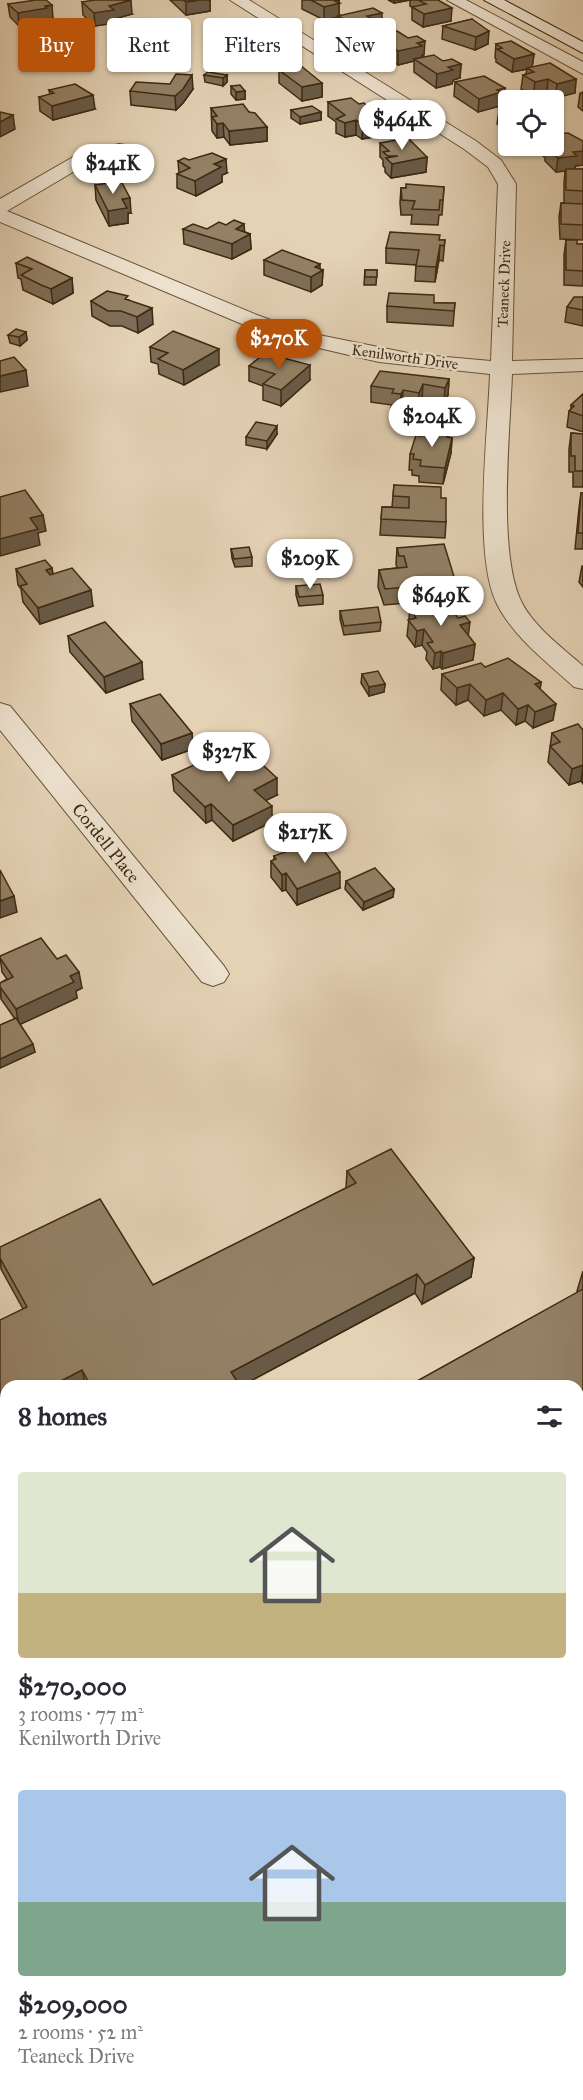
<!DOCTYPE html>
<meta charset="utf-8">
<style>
:root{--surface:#fff;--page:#f7f7f7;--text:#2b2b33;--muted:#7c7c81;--accent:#b45309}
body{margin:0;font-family:"IM FELL Great Primer",serif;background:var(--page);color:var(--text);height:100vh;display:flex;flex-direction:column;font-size:22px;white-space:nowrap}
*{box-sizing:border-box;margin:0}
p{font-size:20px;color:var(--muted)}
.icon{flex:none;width:33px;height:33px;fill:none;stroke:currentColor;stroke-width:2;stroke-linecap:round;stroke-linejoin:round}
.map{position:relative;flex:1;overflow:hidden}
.drawer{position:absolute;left:0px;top:1380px;width:584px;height:720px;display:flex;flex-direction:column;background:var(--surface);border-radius:18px 18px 0 0;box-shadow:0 2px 4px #0004}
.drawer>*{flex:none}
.top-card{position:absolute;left:18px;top:18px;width:548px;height:54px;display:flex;gap:12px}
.fabs{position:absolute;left:498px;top:90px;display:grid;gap:12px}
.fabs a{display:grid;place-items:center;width:66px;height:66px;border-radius:6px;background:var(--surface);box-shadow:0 2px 4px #0004;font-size:30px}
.price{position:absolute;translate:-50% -51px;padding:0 14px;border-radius:21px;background:#fff;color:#222;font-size:20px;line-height:39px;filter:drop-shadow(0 2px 3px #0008)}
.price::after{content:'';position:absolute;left:50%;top:36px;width:18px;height:14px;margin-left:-9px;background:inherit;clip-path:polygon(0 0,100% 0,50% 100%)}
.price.selected{background:var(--accent);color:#fff}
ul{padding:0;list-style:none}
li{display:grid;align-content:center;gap:12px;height:318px;padding:0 18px}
li span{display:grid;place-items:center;height:186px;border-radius:6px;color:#555}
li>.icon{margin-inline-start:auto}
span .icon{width:108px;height:108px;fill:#fffc;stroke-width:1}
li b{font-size:26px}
h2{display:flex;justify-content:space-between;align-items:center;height:72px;padding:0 18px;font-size:26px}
.pill{padding:0 21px;border-radius:6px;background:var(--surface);box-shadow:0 2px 4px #0004;font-size:21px;line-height:54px}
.pill.selected{background:var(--accent);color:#fff}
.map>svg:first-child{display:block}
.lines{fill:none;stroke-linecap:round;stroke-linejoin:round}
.lane-casing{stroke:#685439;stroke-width:3}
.street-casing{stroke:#685439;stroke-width:2}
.secondary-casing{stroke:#3e2a10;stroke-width:2}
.lane{fill:#ede2cf;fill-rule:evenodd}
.street{fill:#ede2cf;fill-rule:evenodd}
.secondary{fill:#ede2cf;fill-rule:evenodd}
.wall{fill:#7f6f58;stroke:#3e2a10;stroke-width:1.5}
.shaded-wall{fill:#685a47;stroke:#3e2a10;stroke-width:1.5}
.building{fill:#948166;stroke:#3e2a10;stroke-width:1.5}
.labels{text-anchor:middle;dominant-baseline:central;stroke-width:5;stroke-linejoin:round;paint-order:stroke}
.far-street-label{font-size:15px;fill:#3e2a10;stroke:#ede2cf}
.street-label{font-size:18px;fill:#3e2a10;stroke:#ede2cf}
</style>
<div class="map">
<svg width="583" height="2100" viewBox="0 0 583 2100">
<rect width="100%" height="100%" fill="#e4d2b5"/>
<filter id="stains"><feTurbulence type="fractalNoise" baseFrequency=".00333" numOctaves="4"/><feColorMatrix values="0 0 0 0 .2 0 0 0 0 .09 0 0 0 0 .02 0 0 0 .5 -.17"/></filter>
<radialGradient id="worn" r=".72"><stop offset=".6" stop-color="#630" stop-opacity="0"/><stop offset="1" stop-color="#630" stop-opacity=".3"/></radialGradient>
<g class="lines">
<defs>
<path id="lane" d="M69 2094H101L98 2100H66Z"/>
<g id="street">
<path d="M230 0H249L476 141 501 160 516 184 512 361 583 359V371L512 374C510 432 497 555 522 603 535 628 563 648 583 666V689L574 687C547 662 512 636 496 602 473 552 488 432 490 374L379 362 289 341 242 324 0 222V199L73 157 119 144 125 145 128 149 125 153 85 165 7 211 257 315 304 332 413 354 491 361 498 184 488 167 464 149Z"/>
<path d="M447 0H466L583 62V74Z"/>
<path d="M0 703 10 706 224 966 229 974 224 982 213 986 202 982 0 730Z"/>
</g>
<path id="secondary" d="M484 0H504L583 42V53Z"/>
</defs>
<use href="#lane" class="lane-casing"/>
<use href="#street" class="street-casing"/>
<use href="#secondary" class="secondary-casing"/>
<use href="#lane" class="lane"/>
<use href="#street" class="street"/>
<use href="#secondary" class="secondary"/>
</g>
<g class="wall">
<path d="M170 0H210V11L186 15Z"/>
<path d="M302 0H339V15L382 26 374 28 373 37 359 40 337 29 338 17 324 20 302 9Z"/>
<path d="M388 0H438L451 21 423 27 412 20V7L410 6V0L394 3Z"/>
<path d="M82 2 132 14 114 19 115 23 95 26 83 15Z"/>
<path d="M8 4 53 18 48 19V21L19 26 10 17Z"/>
<path d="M472 19 488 44 475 50 442 39 443 26Z"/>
<path d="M161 27 172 37 165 38 161 34Z"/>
<path d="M377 35 424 55H422V57L461 64 460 78 453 80 452 84 436 88 414 72V61L398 65 377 49Z"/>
<path d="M233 39 267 43V45L275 50V64L255 68 233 52Z"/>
<path d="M51 44 89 48 90 62 64 67 53 57Z"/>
<path d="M496 44 534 54 532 67 576 79 575 93 555 98 547 93 533 96 521 89 523 75 526 74 527 69 512 72 496 62V59L495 58Z"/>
<path d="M279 70 322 83V97L302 101 279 83Z"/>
<path d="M204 75H227V82L223 86 205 82Z"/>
<path d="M455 82 505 88 503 102H501L500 106 478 112 454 96Z"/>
<path d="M231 86 245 91V99L236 100 231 94Z"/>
<path d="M193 89 183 103 176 110 131 105 130 91Z"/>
<path d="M49 90 95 109 53 120 40 111 39 97 50 95Z"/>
<path d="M583 92V111L578 107 580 93Z"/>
<path d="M328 102 384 135 362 139 356 135 345 137 336 133V122L328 116Z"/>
<path d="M211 108 249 112 267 127V141L230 145 224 137 217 138 212 131Z"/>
<path d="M508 108V131L497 124 499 110Z"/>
<path d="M291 110 321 112V120L300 124 291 118Z"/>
<path d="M583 141V165L575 166V169H583V240L560 239 559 217 561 203H564V183L565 171 556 172 545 161V158L538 151V146H554Z"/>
<path d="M380 143 427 157 426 172 391 178 385 172V168L383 166V160L380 157Z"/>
<path d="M178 161 227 173 222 175V182L196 196 177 188V174L179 173Z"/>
<path d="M95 185 131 213H128V223L109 226 96 200Z"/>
<path d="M444 187 442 215H439L438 225 411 224 412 215H401L400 203 401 188Z"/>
<path d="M183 229H207L245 232 250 234 251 249 232 259 184 244Z"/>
<path d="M439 240H445L443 261 439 260 435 282 415 281 416 265 386 263V248Z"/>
<path d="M566 240 577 244H583V286L564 285V255Z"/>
<path d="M264 260 323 270 322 285 311 292 264 275Z"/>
<path d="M16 263 72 278 73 293 53 304 23 290 21 279 18 278Z"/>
<path d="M365 270H377L376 285H364Z"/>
<path d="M583 297V326L565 322 567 307Z"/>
<path d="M129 300 153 324 138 333 122 326H110L92 316 91 301Z"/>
<path d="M434 303H455L453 326 387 322V306Z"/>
<path d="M26 332 27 340 20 346 10 343 8 335Z"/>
<path d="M150 347 219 365 184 385 159 374 158 364 151 362Z"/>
<path d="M249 366 310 380 281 406 263 400V386L249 381Z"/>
<path d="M449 379 448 395 444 403 422 400 418 408 402 406 400 410 391 408 392 405 371 402V386Z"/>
<path d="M583 394V432L567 427 569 411 571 409V405Z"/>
<path d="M571 433 583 434V487H573V472H569V449Z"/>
<path d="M277 434 267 449 246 445V437Z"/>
<path d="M447 437 452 438 451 453 443 484 419 482V476L412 475V470H409L410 454Z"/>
<path d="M394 485 441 498 446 522 445 538 380 535 382 507H392Z"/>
<path d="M581 493H583V549H575L579 508Z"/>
<path d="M397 548 456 583 454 599 384 605 378 587 379 570 397 568 396 564Z"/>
<path d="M231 549 252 557V566L235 567 232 558Z"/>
<path d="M582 566H583V587L579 582Z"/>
<path d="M52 568 53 574 93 606 40 624 23 602 21 589 18 585 16 569Z"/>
<path d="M296 586 323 595V604L299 606 296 595Z"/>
<path d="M410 609 469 636 475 644 473 660 442 669 440 667 433 669 426 659 427 652 422 645 415 647 407 636Z"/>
<path d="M340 611 381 622 380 631 344 635 340 619Z"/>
<path d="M68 636 143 679 106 693 70 652Z"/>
<path d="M485 667 541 682 540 689 553 720 533 728 525 721 516 725 501 710 484 716 468 700 456 705 441 690 442 674Z"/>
<path d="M362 674 385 684 384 692 369 696 361 683Z"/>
<path d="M130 704 192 733 193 749 162 760 132 721Z"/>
<path d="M583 730V784L581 781 569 785 548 762 552 733Z"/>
<path d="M172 775 277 795 266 800 272 822 233 841 212 820 206 823 174 791Z"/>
<path d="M274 856 340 888 297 905 286 890 282 891 271 877V861L274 860Z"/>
<path d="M346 881 394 889 393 897 363 910 345 889Z"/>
<path d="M0 956 57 959 82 988 76 991 77 998 20 1024 35 1052 0 1068V1025L15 1019 1 999 0 983 7 979 2 972Z"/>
<path d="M347 1171 474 1258 471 1277 422 1304 415 1293 241 1386H6L23 1309 1 1269 0 1247 153 1285 346 1188Z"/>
<path d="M583 1271V1454L578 1292 577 1291Z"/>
<path d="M583 1529V1677L578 1669V1533Z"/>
<path d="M583 2000V2022L579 2004Z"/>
</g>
<g class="shaded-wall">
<path d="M131 0 132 14 114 19 115 23 95 26 94 13 109 6Z"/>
<path d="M199 0H210V11L186 15V2Z"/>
<path d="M339 0V16H338V17L324 20V7L335 1Z"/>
<path d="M394 0H410L394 3Z"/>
<path d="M52 5 53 18 48 19V21L19 26 18 13Z"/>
<path d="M452 8 451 21 423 27 424 14Z"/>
<path d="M382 13V26L374 28 373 37 359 40V27L367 16Z"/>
<path d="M172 30V37L165 38 164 31Z"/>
<path d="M489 31 488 44 475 50 476 37Z"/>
<path d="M425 41 424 55H422V60L414 59V61L398 65V51L417 43Z"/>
<path d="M267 43V52L275 50V64L255 68V55L265 44Z"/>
<path d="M89 48 90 62 64 67 62 53Z"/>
<path d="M534 54 532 68 512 72 514 59Z"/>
<path d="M461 64 460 78 453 80 452 84 436 88 437 74 448 67Z"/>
<path d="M192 75 193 89 183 103 176 110 175 96Z"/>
<path d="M227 75V82L223 86V78Z"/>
<path d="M548 79 547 93 533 96 535 82Z"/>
<path d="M576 79 575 93 555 98 557 84Z"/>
<path d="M322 83V97L302 101V87Z"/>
<path d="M505 88 503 102H501L500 106 478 112 479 99 497 90Z"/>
<path d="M245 91V99L236 100V92Z"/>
<path d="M93 95 95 109 53 120 52 106Z"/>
<path d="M321 112V120L300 124V117Z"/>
<path d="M13 115 15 129 0 137V122Z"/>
<path d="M356 120V135L345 137V123Z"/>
<path d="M384 121V135L362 139 363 125Z"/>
<path d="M223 123 224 137 217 138V124Z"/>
<path d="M267 127V141L230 145 229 131Z"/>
<path d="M583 145V165L575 166V170L556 172 558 158 573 152Z"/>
<path d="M427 157 426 172 391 178 392 164Z"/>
<path d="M226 159 227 173 222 175V182L196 196 195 181 214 164Z"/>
<path d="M130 198 131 213H128V223L109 226 108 211 122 199Z"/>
<path d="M244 224 245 237 250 234 251 249 232 259V244L236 229Z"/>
<path d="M440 245 439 260 435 282 436 267Z"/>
<path d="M320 264V272L323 270 322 285 311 292V277L315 267Z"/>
<path d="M72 278 73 293 53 304 51 289Z"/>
<path d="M152 308 153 324 138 333 137 317Z"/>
<path d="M26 332 27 340 20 346 19 337Z"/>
<path d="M219 349V365L184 385 183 370Z"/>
<path d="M310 365V380L281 406V390Z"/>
<path d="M26 370 28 386 0 392V376Z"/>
<path d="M449 379 448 395 444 403 445 388Z"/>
<path d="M423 384 422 400 418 408 419 393Z"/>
<path d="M403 390 402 406 400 410 401 394Z"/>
<path d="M277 426V434L267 449V441Z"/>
<path d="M452 438 451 453 443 484 445 468Z"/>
<path d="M43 515 46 531 38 533 40 545 0 556V539L30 518Z"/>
<path d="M52 568 54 584 46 570Z"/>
<path d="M91 590 93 606 40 624 38 608Z"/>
<path d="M470 622 468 638 460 625Z"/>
<path d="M424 629 422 645 415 647 417 631Z"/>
<path d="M475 644 473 660 442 669 443 653Z"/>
<path d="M441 651 440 667 433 669 435 653Z"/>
<path d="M142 662 143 679 106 693 104 677Z"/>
<path d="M541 682 539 698 535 684Z"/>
<path d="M385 684 384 692 369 696V687Z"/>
<path d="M470 684 468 700 456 705 457 688Z"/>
<path d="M503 693 501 710 484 716 486 700Z"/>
<path d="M556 704 553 720 533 728 535 712Z"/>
<path d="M528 705 525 721 516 725 518 709Z"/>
<path d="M192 733 193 749 162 760 161 744Z"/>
<path d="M583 765 581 781 569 785 572 769Z"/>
<path d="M277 778V795L255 806 254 790Z"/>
<path d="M211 804 212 820 206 823 205 807Z"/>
<path d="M272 806V822L233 841V825Z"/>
<path d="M340 872V888L297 905V889Z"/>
<path d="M286 873V890L282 891V875Z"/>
<path d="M394 889 393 897 363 910 364 902Z"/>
<path d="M14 896 17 912 0 918V901Z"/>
<path d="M79 972 82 988 76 991 77 998 19 1025 16 1009 70 976Z"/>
<path d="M33 1044 35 1052 0 1068V1059Z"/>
<path d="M474 1258 471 1277 422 1304 425 1285Z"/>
<path d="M417 1274 415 1293 241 1386H232L231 1372Z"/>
<path d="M82 1370 86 1386H51Z"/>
<path d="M6 1409V1430L0 1433V1412Z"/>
<path d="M583 1440V1454L578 1457V1443Z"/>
<path d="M6 1756V1773L2 1775 0 1772V1760Z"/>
</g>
<g class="building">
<path d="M36 0H46L52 5 45 6 47 8 18 13 8 4Z"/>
<path d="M95 0H131L109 6 114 10 94 13 82 2Z"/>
<path d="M183 0H199L186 2Z"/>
<path d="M311 0H338L335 1 340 3 324 7Z"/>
<path d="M418 0H438L452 8 424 14 412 7 426 4Z"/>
<path d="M373 8 382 13 367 16 374 20 370 21 374 24 359 27 338 16Z"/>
<path d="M472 19 489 31 476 37 443 26Z"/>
<path d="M168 26 172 30 164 31 161 27Z"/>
<path d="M397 31 408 38 417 36 425 41 417 43 422 46 398 51 377 35Z"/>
<path d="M253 34 267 43 265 44 275 50 255 55 233 39Z"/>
<path d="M78 39 89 48 62 53 51 44Z"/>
<path d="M511 41 534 54 514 59 497 49 502 48 496 44Z"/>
<path d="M434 55 443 61 452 59 461 64 448 67 453 70 437 74 414 59Z"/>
<path d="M550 63 576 79 557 84 548 79 535 82 523 75 534 72 527 68Z"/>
<path d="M300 65 322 83 302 87 279 70Z"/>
<path d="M208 72 227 75 223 78 204 75Z"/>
<path d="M176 74 192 75 183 89 175 96 130 91 136 82 170 84Z"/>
<path d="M484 76 505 88 497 90 501 92 479 99 455 82Z"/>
<path d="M75 84 93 95 52 106 39 97 54 93 49 90Z"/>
<path d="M240 85 245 91 236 92 231 86Z"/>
<path d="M351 98 359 104 364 103 384 121 363 125 356 120 345 123 336 119 345 115 328 102Z"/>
<path d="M243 104 249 112 255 113 267 127 229 131 223 123 217 124 212 117 217 116 211 108Z"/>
<path d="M312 106 321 112 300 117 291 110Z"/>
<path d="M508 108V116L499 110Z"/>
<path d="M0 112 13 115 0 122Z"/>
<path d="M568 133 583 141V151L573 152 577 156 558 158 547 147H550L548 146H554V134Z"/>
<path d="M408 138 427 157 392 164 386 158 398 156H388L383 152 389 151 380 143Z"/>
<path d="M212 153 226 159 214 164 221 167 195 181 177 174 190 168 178 161 184 158 189 160Z"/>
<path d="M566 169H583V191L566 190Z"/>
<path d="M121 181 130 198 122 199 127 208 108 211 95 185Z"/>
<path d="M406 184 444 187 443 200H440L439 210 412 209 415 201 402 200 401 188H406Z"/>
<path d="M561 203 583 204V225L561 224Z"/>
<path d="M234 220 244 224 236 229 250 234 232 244 183 229 193 224 207 229 219 222 226 225Z"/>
<path d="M390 232 440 235 439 240H445L444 246 440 245 436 267 416 266 419 250 386 248Z"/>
<path d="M566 240H577V244H583V271L566 270Z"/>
<path d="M282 250 320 264 315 267 323 270 311 277 264 260Z"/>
<path d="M27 257 72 278 51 289 41 285 21 275 32 269 16 263Z"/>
<rect x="365" y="270" width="12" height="7"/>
<path d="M107 291 128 296 125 299 152 308 137 317 121 311H108L91 301Z"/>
<path d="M389 293 434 295V303H455L454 311 387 306Z"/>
<path d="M574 297H583V310L567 307Z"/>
<path d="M16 329 26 332 19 337 8 335Z"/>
<path d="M173 331 219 349 183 370 158 359 168 353 150 347Z"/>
<path d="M265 353 310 365 281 390 263 384 275 374 249 366Z"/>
<path d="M14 357 26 370 0 376V361Z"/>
<path d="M380 371 449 379 445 388 423 384 419 393 403 390 401 394 392 393 394 389 371 386Z"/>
<path d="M583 394V416L569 411 574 406 571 405Z"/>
<path d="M256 422 277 426 267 441 246 437Z"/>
<path d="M422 429 448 430 447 437 452 438 445 468 420 466 421 460 413 459 414 454H410L416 435 421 436Z"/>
<path d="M571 433 583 434V471H575V456H571Z"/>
<path d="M394 485 441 487V498H446V522L381 519 382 507 409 508V497L393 496Z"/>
<path d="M25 490 43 515 30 518 38 529 0 539V497Z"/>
<path d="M581 493H583V533H578Z"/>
<path d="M444 544 456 583 385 589 379 570 407 567 404 556H399L397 548Z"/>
<path d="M249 547 252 557 234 559 231 549Z"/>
<path d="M45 560 52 568 46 570 50 575 72 568 91 590 38 608 20 586 27 584 16 569Z"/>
<path d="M320 584 323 595 299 597 296 586Z"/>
<path d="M444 600 458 618 465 616 470 622 460 625 475 644 443 653 441 651 435 653 427 643 433 642 424 629 417 631 408 620 416 618 410 609Z"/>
<path d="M378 607 381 622 344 626 340 611Z"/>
<path d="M105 622 142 662 104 677 68 636Z"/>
<path d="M508 658 541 682 535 684 556 704 535 712 528 705 518 709 503 693 486 700 470 684 457 688 442 674 481 663 485 667Z"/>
<path d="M378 671 385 684 369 687 362 674Z"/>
<path d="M160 694 192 733 161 744 130 704Z"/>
<path d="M578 724 583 730V765L572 769 550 746 560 742 552 733Z"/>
<path d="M240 744 277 778 254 790 272 806 233 825 211 804 205 807 172 775Z"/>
<path d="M316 840 340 872 297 889 286 873 282 875 271 861 276 859 274 856Z"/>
<path d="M375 868 394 889 364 902 346 881Z"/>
<path d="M0 870 14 896 0 901Z"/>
<path d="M41 938 57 959 66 955 79 972 70 976 74 982 16 1009 0 987V983L13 977 0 958V956Z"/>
<path d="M16 1018 33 1044 0 1059V1025Z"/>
<path d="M391 1149 474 1258 425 1285 417 1274 231 1372 240 1386H91L82 1370 51 1386H6V1409L0 1412V1320L27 1307 0 1258V1247L100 1199 153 1285 356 1183 347 1171Z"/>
<path d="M583 1289V1440L578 1443V1386H408Z"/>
<path d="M583 1529V1654L579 1648 578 1649V1533Z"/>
<path d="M6 1590V1756L0 1760V1594Z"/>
</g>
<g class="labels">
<g class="far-street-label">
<text transform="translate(504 284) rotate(-88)">Teaneck Drive</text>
<text transform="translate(405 357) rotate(8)">Kenilworth Drive</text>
</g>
<g class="street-label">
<text transform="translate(106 843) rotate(51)">Cordell Place</text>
</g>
</g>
<rect width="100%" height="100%" filter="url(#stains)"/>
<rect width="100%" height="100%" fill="url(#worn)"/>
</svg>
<div class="fabs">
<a><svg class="icon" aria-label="locate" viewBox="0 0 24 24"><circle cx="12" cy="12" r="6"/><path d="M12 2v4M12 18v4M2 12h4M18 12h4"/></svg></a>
</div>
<b class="price" style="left:402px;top:151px">$464K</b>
<b class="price" style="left:113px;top:195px">$241K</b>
<b class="price selected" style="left:279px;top:370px">$270K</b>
<b class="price" style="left:432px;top:448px">$204K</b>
<b class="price" style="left:310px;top:590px">$209K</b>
<b class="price" style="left:441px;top:627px">$649K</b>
<b class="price" style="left:229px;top:783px">$327K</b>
<b class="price" style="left:305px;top:864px">$217K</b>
<div class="top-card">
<a class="pill selected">Buy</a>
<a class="pill">Rent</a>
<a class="pill">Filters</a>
<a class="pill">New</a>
</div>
<section class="drawer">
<h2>8 homes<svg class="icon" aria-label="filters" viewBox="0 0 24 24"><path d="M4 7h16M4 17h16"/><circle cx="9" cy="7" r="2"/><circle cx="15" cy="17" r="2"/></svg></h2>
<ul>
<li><span style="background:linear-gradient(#dfe7d0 65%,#c2b280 0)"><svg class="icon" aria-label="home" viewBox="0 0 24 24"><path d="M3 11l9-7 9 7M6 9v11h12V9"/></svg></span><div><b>$270,000</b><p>3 rooms · 77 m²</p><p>Kenilworth Drive</p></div></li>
<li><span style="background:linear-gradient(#a9c7e8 60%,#7fa58c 0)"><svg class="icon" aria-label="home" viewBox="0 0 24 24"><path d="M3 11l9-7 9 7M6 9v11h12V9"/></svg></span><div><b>$209,000</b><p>2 rooms · 52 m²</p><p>Teaneck Drive</p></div></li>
</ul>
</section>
</div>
